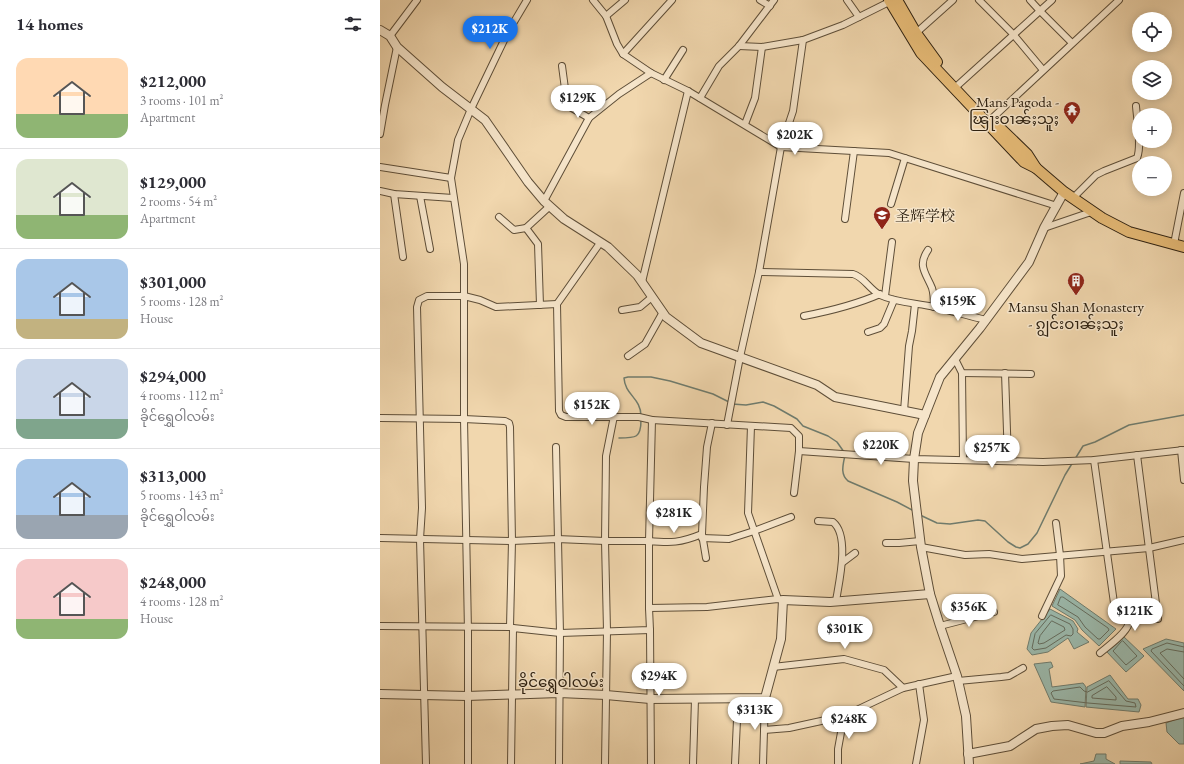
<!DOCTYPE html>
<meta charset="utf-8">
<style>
:root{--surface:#fff;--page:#f2f2f3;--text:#2b2b33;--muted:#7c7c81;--line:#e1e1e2;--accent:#1a73e8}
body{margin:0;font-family:"EB Garamond","Noto Serif SC","Noto Sans Myanmar",serif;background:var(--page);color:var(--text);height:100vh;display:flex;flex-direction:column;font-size:15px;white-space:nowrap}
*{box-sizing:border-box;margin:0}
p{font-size:13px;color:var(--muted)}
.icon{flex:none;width:22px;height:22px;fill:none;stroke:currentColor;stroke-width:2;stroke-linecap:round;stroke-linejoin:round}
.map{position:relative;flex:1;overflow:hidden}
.drawer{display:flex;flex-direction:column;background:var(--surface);width:380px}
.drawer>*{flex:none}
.buttons{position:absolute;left:752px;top:12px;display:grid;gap:8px}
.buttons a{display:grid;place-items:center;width:40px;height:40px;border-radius:50%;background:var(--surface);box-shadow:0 2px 10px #0003;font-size:20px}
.price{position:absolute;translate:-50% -34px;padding:0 9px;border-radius:14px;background:#fff;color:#222;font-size:13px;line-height:26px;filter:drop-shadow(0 1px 2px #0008)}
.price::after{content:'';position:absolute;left:50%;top:24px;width:12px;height:9px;margin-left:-6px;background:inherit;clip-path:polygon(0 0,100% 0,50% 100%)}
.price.active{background:var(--accent);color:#fff}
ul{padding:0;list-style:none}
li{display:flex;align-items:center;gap:12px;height:100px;padding:0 16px}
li+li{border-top:1px solid var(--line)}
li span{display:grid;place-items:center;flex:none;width:112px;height:80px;border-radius:12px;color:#555}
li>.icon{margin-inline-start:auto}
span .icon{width:48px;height:48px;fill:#fffc;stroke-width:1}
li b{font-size:17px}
h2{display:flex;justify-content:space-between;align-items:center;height:48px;padding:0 16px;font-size:17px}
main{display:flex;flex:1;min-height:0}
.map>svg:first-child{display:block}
.water{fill:#9bb9ac;stroke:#6f7c6e}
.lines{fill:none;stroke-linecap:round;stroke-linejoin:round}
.shore{stroke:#646c5e;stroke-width:1}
.stream{stroke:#6f7c6e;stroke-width:1.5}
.minor-casing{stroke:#5e4e38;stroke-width:8}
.tertiary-casing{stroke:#5e4e38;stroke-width:10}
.primary-casing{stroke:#2d2010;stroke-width:12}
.minor{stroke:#f6e5ca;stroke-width:6}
.tertiary{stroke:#f6e5ca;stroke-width:8}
.primary{stroke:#e8bc77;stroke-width:10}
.labels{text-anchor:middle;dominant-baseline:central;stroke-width:3;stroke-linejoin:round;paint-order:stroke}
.poi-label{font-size:15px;fill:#2d2010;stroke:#f6e5ca;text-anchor:end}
.street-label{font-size:15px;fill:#2d2010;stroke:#f6e5ca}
</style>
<main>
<section class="drawer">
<h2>14 homes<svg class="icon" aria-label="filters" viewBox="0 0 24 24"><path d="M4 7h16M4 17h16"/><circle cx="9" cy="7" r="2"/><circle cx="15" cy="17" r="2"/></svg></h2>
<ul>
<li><span style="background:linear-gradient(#ffd9b3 70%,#8fb573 0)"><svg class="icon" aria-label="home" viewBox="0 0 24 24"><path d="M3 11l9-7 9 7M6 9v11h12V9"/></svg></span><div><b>$212,000</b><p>3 rooms · 101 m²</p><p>Apartment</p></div></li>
<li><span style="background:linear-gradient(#dfe7d0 70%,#8fb573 0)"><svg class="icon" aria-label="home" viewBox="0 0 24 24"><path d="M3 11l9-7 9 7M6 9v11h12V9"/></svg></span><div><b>$129,000</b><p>2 rooms · 54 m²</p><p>Apartment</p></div></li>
<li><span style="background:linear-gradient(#a9c7e8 75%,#c2b280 0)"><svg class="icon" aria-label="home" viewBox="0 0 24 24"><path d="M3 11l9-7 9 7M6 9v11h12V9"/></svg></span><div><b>$301,000</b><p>5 rooms · 128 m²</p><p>House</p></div></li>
<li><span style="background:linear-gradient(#c9d6e8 75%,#7fa58c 0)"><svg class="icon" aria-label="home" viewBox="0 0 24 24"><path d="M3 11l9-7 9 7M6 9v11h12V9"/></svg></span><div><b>$294,000</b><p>4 rooms · 112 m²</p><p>ခိုင်ရွှေဝါလမ်း</p></div></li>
<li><span style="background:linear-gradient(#a9c7e8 70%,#9aa5b1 0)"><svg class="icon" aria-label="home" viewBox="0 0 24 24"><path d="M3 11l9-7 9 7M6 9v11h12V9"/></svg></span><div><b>$313,000</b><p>5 rooms · 143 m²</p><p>ခိုင်ရွှေဝါလမ်း</p></div></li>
<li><span style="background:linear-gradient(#f6c9c9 75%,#8fb573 0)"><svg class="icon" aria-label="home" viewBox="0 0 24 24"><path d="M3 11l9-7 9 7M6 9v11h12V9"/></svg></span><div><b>$248,000</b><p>4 rooms · 128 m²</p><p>House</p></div></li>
</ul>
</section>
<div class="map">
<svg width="804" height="764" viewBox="0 0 804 764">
<rect width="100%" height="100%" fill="#f1d7ae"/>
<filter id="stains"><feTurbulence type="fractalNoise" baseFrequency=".005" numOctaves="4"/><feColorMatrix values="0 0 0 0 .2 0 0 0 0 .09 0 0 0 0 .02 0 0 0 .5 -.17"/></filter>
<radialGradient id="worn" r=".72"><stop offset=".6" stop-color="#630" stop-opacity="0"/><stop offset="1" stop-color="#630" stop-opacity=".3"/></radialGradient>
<g class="water">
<path d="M680 589 736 629 719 646 702 630 695 620 672 606Z"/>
<path d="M670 609 693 621 698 629 697 632 709 642 694 649 688 638 668 652 652 655 647 649 651 633Z"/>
<path d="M742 635 764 656 746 672 726 651Z"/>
<path d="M786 639 804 643V691L763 649Z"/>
<path d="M671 662 673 667 669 669 672 687 703 683 706 687 705 707 671 702 654 664Z"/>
<path d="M730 675 748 699H758L761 705 759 712 706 707 707 687Z"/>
<path d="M804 716V744H799L787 732 786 723Z"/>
<path d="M716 754H726V759L735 764H700L714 761Z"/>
<path d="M740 761 771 762 772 764H740Z"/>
</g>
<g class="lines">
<g class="shore">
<path d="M681 597H683L728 628 729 630 720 639H718L705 627 698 617 678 605Z"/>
<path d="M671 615 690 624 693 629V634L691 636 686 635 666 648 654 650 652 648 655 634Z"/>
<path d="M672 621 684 627 685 630 664 643 659 644 658 643 660 636Z"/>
<path d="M743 641 757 656 746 665 733 651 741 642Z"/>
<path d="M804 647 787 643 772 649 771 651 804 686"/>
<path d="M804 652 787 649 780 653 804 679"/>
<path d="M729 681 746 701 755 703 756 707 708 703 674 699 671 693 673 691 700 687 704 691 707 692Z"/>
<path d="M727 687 736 697V700L712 698V696Z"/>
</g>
<g class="stream">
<path d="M352 404 366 405 383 402 394 406 417 419 423 426 448 436 457 442 464 452"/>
<path d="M261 416C261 398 245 395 244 378L248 377H271L290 381 333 394 349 402"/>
<path d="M239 438C256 438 261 438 261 420"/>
<path d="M465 455C463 465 460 474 468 481L517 502 534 511"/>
<path d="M695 459 703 446 715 442 749 425 804 415"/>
<path d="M540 515 557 523 570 524 598 520 605 521 628 542 636 547 640 548 648 544 657 533 685 475 693 462"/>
</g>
<defs>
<g id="minor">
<path d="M213 0 226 16 237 44 243 54 271 73 308 91 401 147 509 153 677 206"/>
<path d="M380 0 390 6"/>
<path d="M467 0 479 17"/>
<path d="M599 0 633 34 663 70"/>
<path d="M650 0 660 11 692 43"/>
<path d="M226 16 245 0"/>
<path d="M536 33 573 0"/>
<path d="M10 36 37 0"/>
<path d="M359 46 382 47 423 40 463 25 509 2"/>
<path d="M243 54 292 0"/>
<path d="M182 66 187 104 190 107 209 118"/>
<path d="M284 80 303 50"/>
<path d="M578 85 672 0"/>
<path d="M320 98 339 66 359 46 394 0"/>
<path d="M607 123 739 0"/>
<path d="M365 124 375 98 382 47"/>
<path d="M0 134 5 105 17 47"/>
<path d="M0 167 71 178"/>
<path d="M0 191 14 194 73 198"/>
<path d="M14 194 23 257"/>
<path d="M40 196 50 249"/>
<path d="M693 198 716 175 724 171 757 158C762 146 757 120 756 106"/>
<path d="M164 201 209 118 239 94 271 73"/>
<path d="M511 204 525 158"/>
<path d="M119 217 134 230 146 228 170 206"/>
<path d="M465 219 474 151"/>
<path d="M146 228 158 244 160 305"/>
<path d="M664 228 714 211"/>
<path d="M220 243 177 304 179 411 181 415 186 417H259L272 420"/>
<path d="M794 244 804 193"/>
<path d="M548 250C537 266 546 273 552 288 554 294 554 301 554 307"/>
<path d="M379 272 473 274C484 277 489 289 500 295 517 303 537 303 555 307 572 311 589 316 606 320"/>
<path d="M262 282 308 91"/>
<path d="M505 296 512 242"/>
<path d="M242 310 260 307 272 297"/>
<path d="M424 316C450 311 475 305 500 294"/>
<path d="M488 332 500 328 504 324 514 300"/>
<path d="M248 356 265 344 283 312"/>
<path d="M575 359 582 373 651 374"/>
<path d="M582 373 583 460"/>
<path d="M625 373 628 460"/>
<path d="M524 411 529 346 532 331 535 304"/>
<path d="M0 418 84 419 125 421 129 423 130 427 132 541 130 627 133 628"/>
<path d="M347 425 360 357 379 272 401 147 413 111 423 40"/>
<path d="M371 426 368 513 398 599"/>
<path d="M176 447 180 633 179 764"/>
<path d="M801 450 804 480"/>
<path d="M419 451 534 459 663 462 714 460 804 450"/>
<path d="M757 455 778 619"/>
<path d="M714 460 734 603C738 608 744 611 748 617 755 628 728 646 720 653"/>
<path d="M438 521 453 522C470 536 459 582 456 601"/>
<path d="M322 534C300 543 291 543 269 541V608L327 607 398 599 403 600"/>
<path d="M0 538 132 541 177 539 225 541H269L272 420 411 428 419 436V451L414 493"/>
<path d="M322 538 349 539 374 531 411 517"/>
<path d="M506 543H519L540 541"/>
<path d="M541 547 585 555 609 554 642 559 769 548 804 540"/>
<path d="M326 558 322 534 324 487 327 447 332 423"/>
<path d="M463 562 475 553"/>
<path d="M662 616 681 576 680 555 676 523"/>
<path d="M0 626 130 627"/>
<path d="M560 626 614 612"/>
<path d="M270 630 271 764"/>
<path d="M393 667 464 659 504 670 523 688"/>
<path d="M578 681 621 677 629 676 643 668"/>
<path d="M384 730 409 728 464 716 523 688 577 676"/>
<path d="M46 764 40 539 42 508 37 307 39 300 47 296H84L100 300 116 307 177 304"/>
<path d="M88 764V632L84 419V264L71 178 78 140 91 109 128 32 147 0"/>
<path d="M131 764 133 628 180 633 270 630 269 608"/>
<path d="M225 764 227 631 225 541 226 456 234 416"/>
<path d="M313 764 315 699"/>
<path d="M355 764 358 698"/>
<path d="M383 764 385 698"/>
<path d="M458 764V749L464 716"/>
<path d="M536 764 544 720 539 684"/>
</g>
<g id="tertiary">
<path d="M0 30 10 36 17 47 62 87 105 120 148 182 164 201 184 219 228 247 257 275 286 317 321 343 437 385 455 397 545 415"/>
<path d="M0 694 87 696 179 693 226 695 270 699 385 698 401 639 403 600 450 602 550 594"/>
<path d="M588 754 630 746 656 729 672 726 688 725 716 733H724L742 726 769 722 804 713"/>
<path d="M589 764 586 716 577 676 560 626 550 594 541 547 533 481 534 459 538 433 560 377 600 328 649 262 664 228 684 192"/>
</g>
<g id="primary">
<path d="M509 0 541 53 644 162 656 168 684 192 722 218 749 232 804 247"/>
<path d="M517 0 536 33 557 62"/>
<path d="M618 126 647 154 656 168"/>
</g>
</defs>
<use href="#minor" class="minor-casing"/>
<use href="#tertiary" class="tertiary-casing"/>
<use href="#primary" class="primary-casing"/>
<use href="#minor" class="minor"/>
<use href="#tertiary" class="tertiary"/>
<use href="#primary" class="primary"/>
</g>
<defs>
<symbol id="temple-pin" viewBox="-11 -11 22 30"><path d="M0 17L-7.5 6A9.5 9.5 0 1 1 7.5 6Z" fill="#8f2418" stroke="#f6e5ca"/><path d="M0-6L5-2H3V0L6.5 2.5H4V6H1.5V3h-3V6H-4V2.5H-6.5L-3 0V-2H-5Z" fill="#fff"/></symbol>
<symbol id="school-pin" viewBox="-11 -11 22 30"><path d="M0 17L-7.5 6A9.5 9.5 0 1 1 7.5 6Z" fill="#8f2418" stroke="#f6e5ca"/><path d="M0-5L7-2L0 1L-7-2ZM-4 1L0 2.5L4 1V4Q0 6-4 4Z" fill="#fff"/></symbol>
<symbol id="building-pin" viewBox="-11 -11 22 30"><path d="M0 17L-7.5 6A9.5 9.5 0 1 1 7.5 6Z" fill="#8f2418" stroke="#f6e5ca"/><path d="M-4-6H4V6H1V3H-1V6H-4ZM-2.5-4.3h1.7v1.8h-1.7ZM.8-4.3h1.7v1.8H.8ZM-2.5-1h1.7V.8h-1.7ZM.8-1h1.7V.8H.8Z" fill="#fff"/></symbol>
</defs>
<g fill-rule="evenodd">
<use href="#temple-pin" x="682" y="100" width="20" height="27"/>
<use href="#school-pin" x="492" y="205" width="20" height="27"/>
<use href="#building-pin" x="686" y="271" width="20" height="27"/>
</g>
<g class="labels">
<g class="poi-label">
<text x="679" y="101">Mans Pagoda -<tspan x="679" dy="17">ၽြႃးဝၢၼ်ႈသူႈ</tspan></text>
<text x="515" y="215" text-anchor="start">圣辉学校</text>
<text x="696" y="306" text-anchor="middle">Mansu Shan Monastery<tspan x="696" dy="17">- ၵျွင်းဝၢၼ်ႈသူႈ</tspan></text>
</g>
<g class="street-label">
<text x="181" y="681">ခိုင်ရွှေဝါလမ်း</text>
</g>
</g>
<rect width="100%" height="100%" filter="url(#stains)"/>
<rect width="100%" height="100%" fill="url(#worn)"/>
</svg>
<div class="buttons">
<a><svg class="icon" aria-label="locate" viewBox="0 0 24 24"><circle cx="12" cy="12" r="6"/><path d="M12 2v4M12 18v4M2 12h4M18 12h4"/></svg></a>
<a><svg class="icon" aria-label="layers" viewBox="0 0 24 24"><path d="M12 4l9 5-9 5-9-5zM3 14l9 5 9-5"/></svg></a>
<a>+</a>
<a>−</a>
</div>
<b class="price active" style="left:110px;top:50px">$212K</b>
<b class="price" style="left:198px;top:119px">$129K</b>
<b class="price" style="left:415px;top:156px">$202K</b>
<b class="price" style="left:578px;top:322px">$159K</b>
<b class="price" style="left:212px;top:426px">$152K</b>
<b class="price" style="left:501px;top:466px">$220K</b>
<b class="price" style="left:612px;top:469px">$257K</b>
<b class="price" style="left:294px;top:534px">$281K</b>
<b class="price" style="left:589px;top:628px">$356K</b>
<b class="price" style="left:755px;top:632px">$121K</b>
<b class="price" style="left:465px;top:650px">$301K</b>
<b class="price" style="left:279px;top:697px">$294K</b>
<b class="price" style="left:375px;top:731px">$313K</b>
<b class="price" style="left:469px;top:740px">$248K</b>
</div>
</main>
